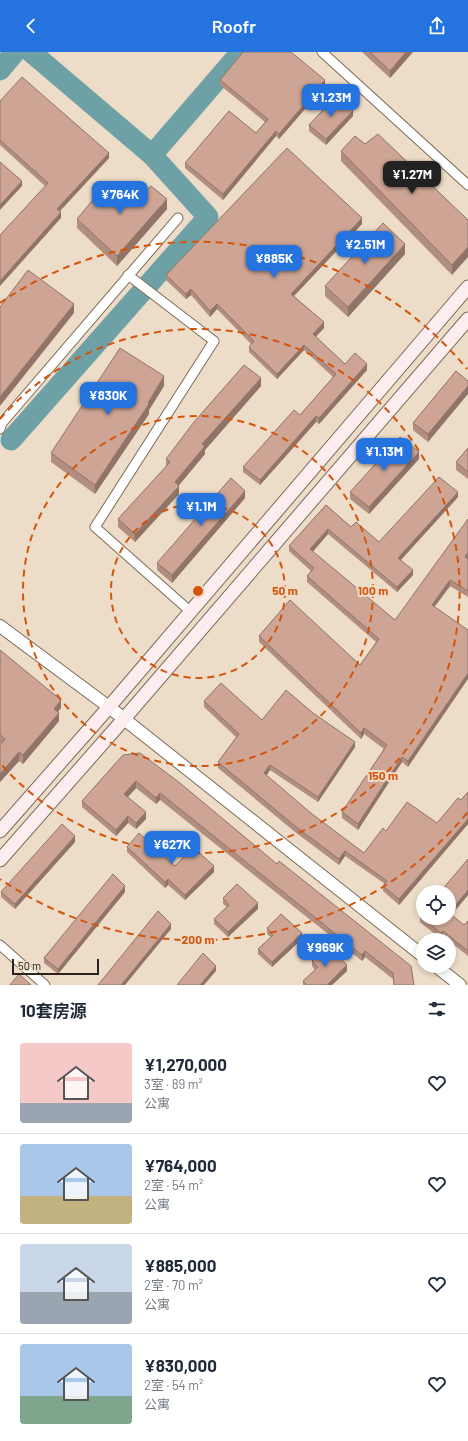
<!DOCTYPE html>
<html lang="zh">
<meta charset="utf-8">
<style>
:root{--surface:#fff;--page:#f6f6f7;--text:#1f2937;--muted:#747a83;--line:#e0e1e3;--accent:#2473de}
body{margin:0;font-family:Barlow,"Noto Sans SC",sans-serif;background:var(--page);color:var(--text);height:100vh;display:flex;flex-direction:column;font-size:15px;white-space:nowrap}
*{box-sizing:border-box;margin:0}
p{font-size:13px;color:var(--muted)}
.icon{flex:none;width:22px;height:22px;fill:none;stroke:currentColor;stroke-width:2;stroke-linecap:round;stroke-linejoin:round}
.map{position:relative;height:933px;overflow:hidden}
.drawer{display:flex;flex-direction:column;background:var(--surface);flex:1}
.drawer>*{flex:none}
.tools{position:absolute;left:416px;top:833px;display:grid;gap:8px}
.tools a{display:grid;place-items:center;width:40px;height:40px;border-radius:50%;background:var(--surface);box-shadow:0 2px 6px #0003;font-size:20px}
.scale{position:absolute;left:12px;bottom:10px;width:87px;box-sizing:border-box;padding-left:4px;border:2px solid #28221a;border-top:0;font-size:11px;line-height:14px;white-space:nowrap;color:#28221a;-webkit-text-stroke:3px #eddcc7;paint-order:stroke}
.price{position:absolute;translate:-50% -34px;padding:0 9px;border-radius:8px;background:var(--accent);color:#fff;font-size:13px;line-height:26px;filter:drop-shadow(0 1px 2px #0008)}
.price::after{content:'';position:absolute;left:50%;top:24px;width:12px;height:9px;margin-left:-6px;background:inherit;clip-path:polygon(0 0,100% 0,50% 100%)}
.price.on{background:#222;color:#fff}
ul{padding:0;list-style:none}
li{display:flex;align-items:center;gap:12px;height:100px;padding:0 20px}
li+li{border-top:1px solid var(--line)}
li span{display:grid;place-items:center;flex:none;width:112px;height:80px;border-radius:4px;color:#555}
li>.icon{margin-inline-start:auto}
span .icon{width:48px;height:48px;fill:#fffc;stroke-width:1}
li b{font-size:17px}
h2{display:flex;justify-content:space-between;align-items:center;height:48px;padding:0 20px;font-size:17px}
header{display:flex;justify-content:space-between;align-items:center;height:52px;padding:0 20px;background:var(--accent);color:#fff;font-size:18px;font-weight:600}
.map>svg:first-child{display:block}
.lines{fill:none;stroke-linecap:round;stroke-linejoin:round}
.river{stroke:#6ea1a6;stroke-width:21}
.minor-casing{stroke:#7b6c59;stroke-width:11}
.tertiary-casing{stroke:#7b6c59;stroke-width:14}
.secondary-casing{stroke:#7b6c59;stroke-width:15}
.minor{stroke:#fff;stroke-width:9}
.tertiary{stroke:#fff;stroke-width:12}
.secondary{stroke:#fcedee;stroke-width:13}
.wall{fill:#b18e7f}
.shaded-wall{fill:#907468}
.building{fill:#cea594;stroke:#907468}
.ring{fill:none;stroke:#d5540d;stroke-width:2;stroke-dasharray:7 5}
.centre{fill:#d5540d;stroke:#eddcc7;stroke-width:2}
.ring-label{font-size:12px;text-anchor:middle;font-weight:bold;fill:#d5540d;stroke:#eddcc7;stroke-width:4;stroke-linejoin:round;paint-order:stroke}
</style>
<header><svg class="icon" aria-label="back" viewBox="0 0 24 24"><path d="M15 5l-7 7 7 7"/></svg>Roofr<svg class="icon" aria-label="share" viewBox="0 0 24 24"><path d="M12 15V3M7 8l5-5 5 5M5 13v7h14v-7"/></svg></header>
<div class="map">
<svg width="468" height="933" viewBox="0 0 468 933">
<rect width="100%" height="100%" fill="#eddcc7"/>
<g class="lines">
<g class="river">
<path d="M31 0 152 103 241 0"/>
<path d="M0 18 15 0"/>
<path d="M11 388 208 165 152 103"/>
</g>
<defs>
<g id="minor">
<path d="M322 0 468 133"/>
<path d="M128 223 214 289 95 475 191 560"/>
<path d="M0 377 2 371 178 166"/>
<path d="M0 893 45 933"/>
</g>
<g id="tertiary">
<path d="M0 574 109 655 423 904"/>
<path d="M436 914 460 933"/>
</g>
<g id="secondary">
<path d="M0 779 109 655 468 235"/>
<path d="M0 808 123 668 468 267"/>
</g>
</defs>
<use href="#minor" class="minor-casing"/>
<use href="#tertiary" class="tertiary-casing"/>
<use href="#secondary" class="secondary-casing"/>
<use href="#minor" class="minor"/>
<use href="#tertiary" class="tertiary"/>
<use href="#secondary" class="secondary"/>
</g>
<g class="wall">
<path d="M362 0H413L390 26Z"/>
<path d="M220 28 325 34 279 87 276 84 223 148 185 116V111L256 81 265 70 220 33Z"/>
<path d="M0 49 109 106 60 159 61 166 45 134 0 93Z"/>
<path d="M353 64 326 93 309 79V73Z"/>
<path d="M365 92 468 168 452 223 341 109V99Z"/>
<path d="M141 144 167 157 117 214 77 176V167Z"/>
<path d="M362 172 294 244 324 276 316 285 345 312 367 318 319 372 316 370 260 433 243 420V415L300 363 333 325 304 298 277 327 249 300V295L251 292 217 257 210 265 191 243 186 247 166 228V223Z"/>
<path d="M405 202 348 265 325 244V234Z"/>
<path d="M456 319 428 390 413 378V371Z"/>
<path d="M164 334 149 358V362L95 442 51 410V401Z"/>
<path d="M261 334 205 398V402L179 433V442L135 490 118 475V467L166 415V407Z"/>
<path d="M468 396V427L456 418V410Z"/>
<path d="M419 407 369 462 350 447V440Z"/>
<path d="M458 445 401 508 413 523 397 540 328 482 312 500 395 568 468 507V545L450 534 435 554 408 715 402 710 358 778 342 766V760L384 697 364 682 361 687 259 590V584L360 613 376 590 307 530V524L311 519 289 499V494L326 453 351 475 379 490Z"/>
<path d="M245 446 172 531 157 518V511Z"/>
<path d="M0 590V598L61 656 58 660 59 669 23 712 19 709 0 730V693L1 692 0 691Z"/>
<path d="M204 649 262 668 313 661 355 695 318 750 270 718 266 724 312 762 364 801 386 779 437 771 461 748 468 740V772L399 853 383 839V834L385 832 345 804 339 813 295 780 218 716V710L236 685 204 655Z"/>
<path d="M123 703 414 933H394L393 927 365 905 362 909 160 748 156 752 136 736 128 745 146 767 136 777 128 771 116 784 82 755V749Z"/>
<path d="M75 790 15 857 1 845V840Z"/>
<path d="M127 795 175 814 214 820 185 848 168 833 165 836 127 800Z"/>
<path d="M125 840 58 922 44 911V906Z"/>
<path d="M468 843 451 863 464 873 468 869V904L449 889V888H447L443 885 441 887 420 870V864Z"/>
<path d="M223 846 258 857 228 885 214 872V867L227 855 223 852Z"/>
<path d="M267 876 302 887 272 915 258 902V897L271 885 267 882Z"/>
<path d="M312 909 347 919 332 933H303V929L315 918 312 914Z"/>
</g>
<g class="shaded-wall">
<path d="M406 0H413L390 26V19Z"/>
<path d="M325 28V34L279 87V82Z"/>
<path d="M353 59V64L326 93V87Z"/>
<path d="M276 79V84L223 148V142Z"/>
<path d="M109 101V106L57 162V157Z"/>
<path d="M22 129V134L0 158V153Z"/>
<path d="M167 147V157L117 214V204Z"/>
<path d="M61 160V166L0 234V229Z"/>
<path d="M362 166V172L291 247V242Z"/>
<path d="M405 192V202L348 265V255Z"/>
<path d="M468 195V205L452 223V213Z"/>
<path d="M191 237V243L186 247V242Z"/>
<path d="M74 252V261L0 354V345Z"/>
<path d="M217 252V257L210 265V259Z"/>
<path d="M324 270V276L313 287V282Z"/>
<path d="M304 293V298L277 327V322Z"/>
<path d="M367 312V318L319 372V366Z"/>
<path d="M164 324V334L149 358V362L95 442V433Z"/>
<path d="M261 326V334L205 398V402L175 438V430L202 392Z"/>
<path d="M468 334V342L428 390V382Z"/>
<path d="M316 364V370L260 433V428Z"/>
<path d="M419 400V407L369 462V455Z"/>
<path d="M179 434V442L135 490V482Z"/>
<path d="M245 439V446L172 531V523Z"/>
<path d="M458 440V445L398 511V506Z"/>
<path d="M328 477V482L310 503V497Z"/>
<path d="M468 500V506L465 510V505Z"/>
<path d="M413 518V523L397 540V535Z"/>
<path d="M450 528V534L432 558V553Z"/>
<path d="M468 621V627L408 715V709Z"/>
<path d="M61 648V656L54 665V657Z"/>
<path d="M59 661V669L23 712V703Z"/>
<path d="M364 676V682L361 687V681Z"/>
<path d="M355 690V695L318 750V745Z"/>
<path d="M19 700V709L0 730V722Z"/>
<path d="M402 705V710L358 778V772Z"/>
<path d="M270 713V718L264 727V721Z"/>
<path d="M136 729V736L124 749V742Z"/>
<path d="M160 741V748L156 752V746Z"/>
<path d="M146 760V767L136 777V771Z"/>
<path d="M128 764V771L116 784V778Z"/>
<path d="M468 767V772L399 853V847Z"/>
<path d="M75 784V790L15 857V852Z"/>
<path d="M345 799V804L339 813V807Z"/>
<path d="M214 814V820L185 848V843Z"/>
<path d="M168 827V833L165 836V830Z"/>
<path d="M125 834V840L58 922V917Z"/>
<path d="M468 838V843L449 866V861Z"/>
<path d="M258 851V857L228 885V880Z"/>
<path d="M171 872V877L125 933H121Z"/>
<path d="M443 879V885L441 887V881Z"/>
<path d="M302 881V887L272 915V910Z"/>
<path d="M365 899V905L362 909V903Z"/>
<path d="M347 913V919L332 933H327Z"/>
<path d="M216 914V919L204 933H200Z"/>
</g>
<g class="building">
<path d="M243 0H291L325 28 279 82 276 79 223 142 185 111 229 59 256 81 268 67 220 28Z"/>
<path d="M370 0H406L390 19Z"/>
<path d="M22 25 109 101 57 157 61 160 0 229V183L48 131 0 88V49Z"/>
<path d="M335 45 353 59 326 87 309 73Z"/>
<path d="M378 82 468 168V195L452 213 341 99 355 84 365 92Z"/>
<path d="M287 96 362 166 291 242 324 270 313 282 345 312 355 301 367 312 319 366 316 364 260 428 243 415 294 358 300 363 336 322 304 293 277 322 249 295 254 289 217 252 210 259 191 237 186 242 166 223Z"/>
<path d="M0 110 22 129 0 153Z"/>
<path d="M124 130 141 144 151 134 167 147 117 204 77 167 106 132 115 140Z"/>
<path d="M383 171 405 192 348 255 325 234Z"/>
<path d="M28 218 74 252 0 345V255Z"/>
<path d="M120 296 164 324 148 351 149 352 95 433 51 401Z"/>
<path d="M244 313 261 326 202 392 205 394 175 430 179 434 135 482 118 467 170 410 166 407 194 370Z"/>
<path d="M456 319 468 329V334L428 382 413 371Z"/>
<path d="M400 385 419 400 369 455 350 440Z"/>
<path d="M468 396V420L456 410Z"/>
<path d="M439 425 458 440 398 506 413 518 397 535 328 477 310 497 395 568 468 467V500L465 505 468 507V539L450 528 432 553 468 578V621L408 709 402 705 358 772 342 760 387 693 364 676 361 681 259 584 290 548 360 613 379 587 307 524 314 516 289 494 326 453 351 475 356 470 379 490Z"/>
<path d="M231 426 245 439 172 523 157 511Z"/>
<path d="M0 598 61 648 54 657 59 661 23 703 19 700 0 722V693L5 687 0 683Z"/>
<path d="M221 631 262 668 286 638 313 661 355 690 318 745 270 713 264 721 312 762 364 801 383 776 386 779 407 750 437 771 458 746 461 748 468 740V767L399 847 383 834 387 829 345 799 339 807 295 774 218 710 239 682 204 649Z"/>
<path d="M140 701 180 731 277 812 279 809 411 914 414 933H394L393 921 365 899 362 903 160 741 156 746 136 729 124 742 146 760 136 771 128 764 116 778 82 749 123 703Z"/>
<path d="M62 772 75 784 15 852 1 840Z"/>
<path d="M139 781 175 814 193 795 214 814 185 843 168 827 165 830 127 795Z"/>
<path d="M468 807V838L449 861V840H440Z"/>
<path d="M113 822 125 834 58 917 44 906Z"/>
<path d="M237 832 258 851 228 880 214 867 229 853 223 846Z"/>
<path d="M158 859 171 872 121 933H98Z"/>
<path d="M423 860V866H449V861L464 873 468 869V899L443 879 441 881 420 864Z"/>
<path d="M281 862 302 881 272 910 258 897 273 883 267 876Z"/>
<path d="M326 894 347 913 327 933H307L303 929 318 915 312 909Z"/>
<path d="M203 901 216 914 200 933H177Z"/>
<path d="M19 922 31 933H10Z"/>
</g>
<g class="ring">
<circle cx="198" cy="539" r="87"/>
<circle cx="198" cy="539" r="175"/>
<path d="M0 367A262 262 0 1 1 0 711"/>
<path d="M467 761A349 349 0 0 1 0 827M0 251A349 349 0 0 1 467 317"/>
</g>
<circle cx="198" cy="539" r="6" class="centre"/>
<g class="ring-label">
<text x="285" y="543">50 m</text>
<text x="373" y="543">100 m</text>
<text x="383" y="728">150 m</text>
<text x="198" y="892">200 m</text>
</g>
</svg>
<div class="tools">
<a><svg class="icon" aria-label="locate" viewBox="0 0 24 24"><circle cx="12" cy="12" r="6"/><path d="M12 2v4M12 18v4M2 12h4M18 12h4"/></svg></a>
<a><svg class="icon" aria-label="layers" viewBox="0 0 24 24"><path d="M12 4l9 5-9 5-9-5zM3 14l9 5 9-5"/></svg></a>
</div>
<div class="scale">50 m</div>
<b class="price" style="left:331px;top:66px">¥1.23M</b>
<b class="price on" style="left:412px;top:143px">¥1.27M</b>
<b class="price" style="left:120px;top:163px">¥764K</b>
<b class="price" style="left:365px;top:213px">¥2.51M</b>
<b class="price" style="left:274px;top:227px">¥885K</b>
<b class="price" style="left:108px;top:364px">¥830K</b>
<b class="price" style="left:384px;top:420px">¥1.13M</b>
<b class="price" style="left:201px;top:475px">¥1.1M</b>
<b class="price" style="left:172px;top:813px">¥627K</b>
<b class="price" style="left:325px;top:916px">¥969K</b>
</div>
<section class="drawer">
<h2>10套房源<svg class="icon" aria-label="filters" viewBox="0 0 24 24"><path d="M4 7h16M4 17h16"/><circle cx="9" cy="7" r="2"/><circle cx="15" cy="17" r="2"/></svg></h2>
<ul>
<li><span style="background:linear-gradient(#f6c9c9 75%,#9aa5b1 0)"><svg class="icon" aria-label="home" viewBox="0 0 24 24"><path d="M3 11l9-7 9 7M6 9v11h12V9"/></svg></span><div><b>¥1,270,000</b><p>3室 · 89 m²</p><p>公寓</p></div><svg class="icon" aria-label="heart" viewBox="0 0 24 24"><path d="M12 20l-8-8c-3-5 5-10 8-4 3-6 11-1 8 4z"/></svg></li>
<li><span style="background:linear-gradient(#a9c7e8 65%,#c2b280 0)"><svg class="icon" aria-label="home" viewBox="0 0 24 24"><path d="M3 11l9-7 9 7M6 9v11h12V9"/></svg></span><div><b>¥764,000</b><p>2室 · 54 m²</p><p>公寓</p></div><svg class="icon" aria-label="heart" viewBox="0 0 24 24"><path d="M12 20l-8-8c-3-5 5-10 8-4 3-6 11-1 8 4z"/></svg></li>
<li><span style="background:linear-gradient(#c9d6e8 60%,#9aa5b1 0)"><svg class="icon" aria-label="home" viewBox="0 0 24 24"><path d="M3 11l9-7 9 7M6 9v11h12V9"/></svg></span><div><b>¥885,000</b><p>2室 · 70 m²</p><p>公寓</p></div><svg class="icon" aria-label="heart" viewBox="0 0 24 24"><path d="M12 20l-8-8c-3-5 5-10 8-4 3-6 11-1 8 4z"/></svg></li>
<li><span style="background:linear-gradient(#a9c7e8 65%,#7fa58c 0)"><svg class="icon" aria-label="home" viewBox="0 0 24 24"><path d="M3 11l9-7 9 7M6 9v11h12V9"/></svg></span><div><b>¥830,000</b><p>2室 · 54 m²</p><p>公寓</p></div><svg class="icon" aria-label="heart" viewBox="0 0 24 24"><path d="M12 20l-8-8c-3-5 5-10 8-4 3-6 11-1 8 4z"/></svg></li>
</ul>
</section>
